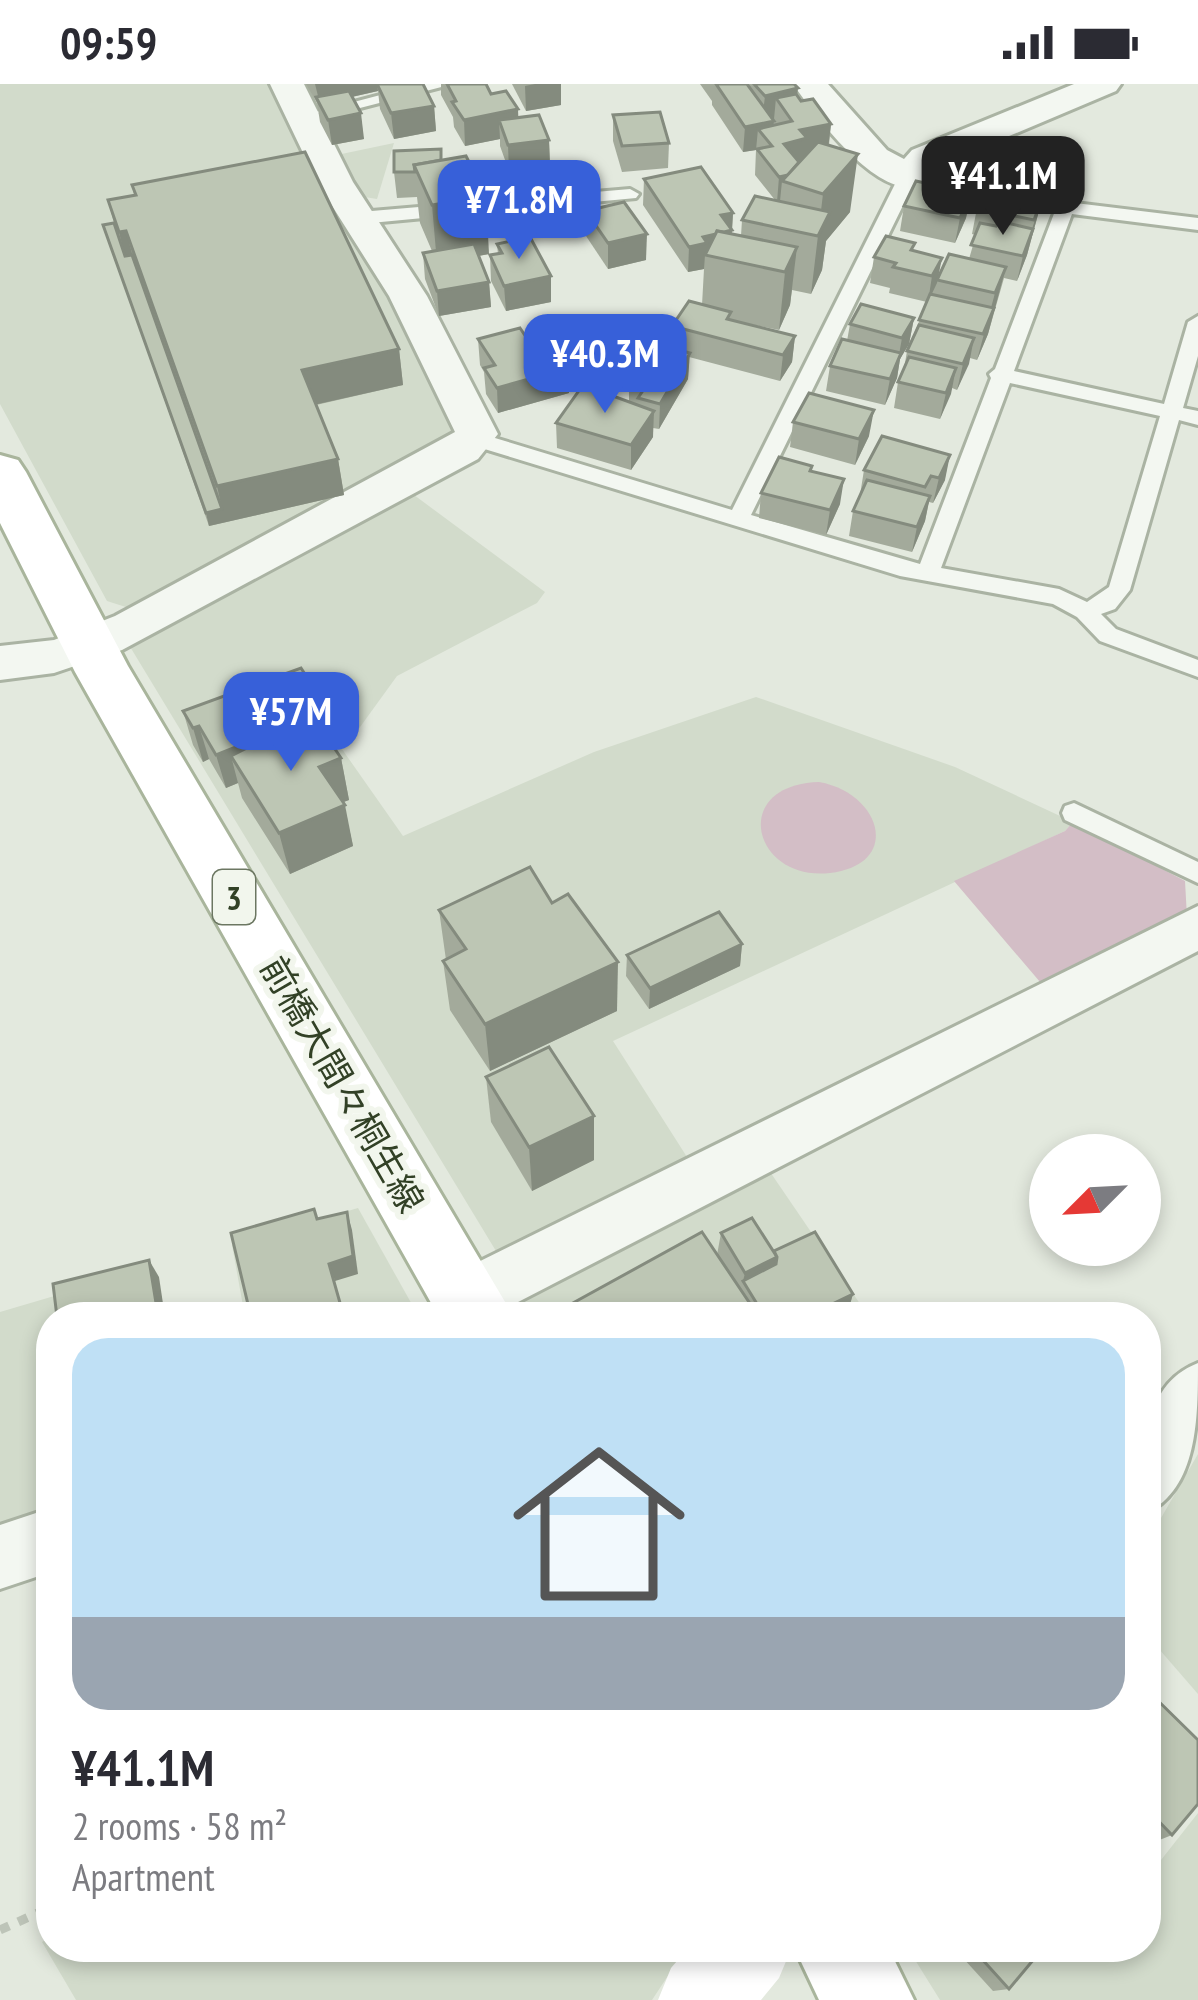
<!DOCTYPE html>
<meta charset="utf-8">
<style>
:root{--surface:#fff;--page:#f2f2f3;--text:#2b2b33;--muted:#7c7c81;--accent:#3760d9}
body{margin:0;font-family:"PT Sans Narrow","Noto Sans JP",sans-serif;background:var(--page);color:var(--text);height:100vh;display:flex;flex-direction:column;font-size:45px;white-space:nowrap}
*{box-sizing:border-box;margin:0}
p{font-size:39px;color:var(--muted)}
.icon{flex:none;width:66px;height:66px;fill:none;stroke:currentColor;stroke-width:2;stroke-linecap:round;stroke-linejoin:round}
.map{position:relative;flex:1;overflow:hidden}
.side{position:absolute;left:36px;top:1218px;width:1125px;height:660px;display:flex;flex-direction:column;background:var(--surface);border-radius:48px;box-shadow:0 6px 18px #0003}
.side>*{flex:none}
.needle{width:78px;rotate:246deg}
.buttons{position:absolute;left:1029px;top:1050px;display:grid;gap:24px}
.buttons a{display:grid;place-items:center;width:132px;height:132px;border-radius:50%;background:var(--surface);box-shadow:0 6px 18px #0003;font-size:60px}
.price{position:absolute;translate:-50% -102px;padding:0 27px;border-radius:24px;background:var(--accent);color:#fff;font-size:39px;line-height:78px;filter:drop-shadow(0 3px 6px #0008)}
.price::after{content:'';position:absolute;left:50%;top:72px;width:36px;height:27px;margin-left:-18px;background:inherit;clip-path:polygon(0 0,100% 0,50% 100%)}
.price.current{background:#222;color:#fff}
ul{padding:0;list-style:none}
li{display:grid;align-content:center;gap:24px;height:636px;padding:0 36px}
li span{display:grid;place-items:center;height:372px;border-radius:36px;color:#555}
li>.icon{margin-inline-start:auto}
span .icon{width:216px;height:216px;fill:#fffc;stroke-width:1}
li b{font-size:51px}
.status{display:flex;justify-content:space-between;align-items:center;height:84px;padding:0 60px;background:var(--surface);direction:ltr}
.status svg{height:33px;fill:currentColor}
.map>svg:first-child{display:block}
.built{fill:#d2dbcb}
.green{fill:#d3bec6}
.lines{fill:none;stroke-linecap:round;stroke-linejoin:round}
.lane-casing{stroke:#aab3a3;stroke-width:6}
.street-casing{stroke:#aab3a3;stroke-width:6}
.primary-casing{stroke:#a9b59c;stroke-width:6}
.path{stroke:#bdc4b8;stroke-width:9;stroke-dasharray:10 10;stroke-linecap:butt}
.lane{fill:#f3f7f1;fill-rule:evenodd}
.street{fill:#f3f7f1;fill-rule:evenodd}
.secondary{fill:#fff;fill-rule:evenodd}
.primary{fill:#fff;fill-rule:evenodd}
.wall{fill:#a3aa9b}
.shaded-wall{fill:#848b7e}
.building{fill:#bdc6b4;stroke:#848b7e;stroke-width:3}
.labels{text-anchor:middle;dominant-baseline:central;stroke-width:12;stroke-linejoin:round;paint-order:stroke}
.shield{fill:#f2f6ed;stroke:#6c7762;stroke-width:3}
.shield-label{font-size:33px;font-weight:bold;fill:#324126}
.street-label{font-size:36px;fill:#324126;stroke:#f2f6ed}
</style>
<div class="status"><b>09:59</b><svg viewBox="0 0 49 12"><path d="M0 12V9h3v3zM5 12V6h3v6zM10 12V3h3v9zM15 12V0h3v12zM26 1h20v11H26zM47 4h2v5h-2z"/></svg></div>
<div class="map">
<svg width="1198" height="1916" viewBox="0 0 1198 1916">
<rect width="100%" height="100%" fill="#e3e9de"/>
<g class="built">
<path d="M0 0H272L319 101 390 216 456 339 449 359 132 525 107 517 0 320Z"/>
<path d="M394 59 377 115 352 111 332 72Z"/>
<path d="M410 408 545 508 537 519 397 592 355 650 337 658 403 752 594 668 756 613 955 683 1073 738 1065 747 613 957 694 1084 499 1172 129 561Z"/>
<path d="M764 1079 869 1233H531L521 1215Z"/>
<path d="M358 1124 419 1233H245L232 1161Z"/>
<path d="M61 1210 64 1233H51V1434L0 1450V1228Z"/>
<path d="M1198 1370V1610L1146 1550V1460Z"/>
<path d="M1198 1729V1916H940L907 1863H1146V1761L1161 1776Z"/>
<path d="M51 1853V1863H687L652 1916H76L42 1858Z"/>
</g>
<g class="green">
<path d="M819 698C881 709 903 780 830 789 753 798 728 701 819 698Z"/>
<path d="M1073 738 1185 797 1187 833 1046 905 954 797 1065 747Z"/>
</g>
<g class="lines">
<defs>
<g id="lane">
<path d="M422 0H453L325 33 316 28Z"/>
<path d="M908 87 994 109 1198 134V146L1072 130 1014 287 1164 320 1188 238 1198 232V272L1183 324 1198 327V341L1179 336 1130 506 1115 525 1101 530 1116 545 1198 576V593L1100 557 1077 533 1053 520 900 492 468 360 465 355 475 348 732 426 899 92ZM914 99 994 119 1055 127 995 285 989 290 991 294 920 480 751 431ZM1010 299 1160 332 1109 503 1087 518 1059 505 941 484Z"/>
<path d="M630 105 639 110 636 114 360 140 351 134 360 128Z"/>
<path d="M1074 719 1198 778V799L1065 736 1062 729 1065 722Z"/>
</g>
<g id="street">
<path d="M270 0H304L353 98 427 212 498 350 478 375 122 566 54 589 0 596V562L54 556 115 532 455 348 389 212 317 98Z"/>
<path d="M793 0H828L887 66 904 75 912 66 1074 0H1121L1116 7 938 82C929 91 921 103 907 103 867 101 814 30 793 0Z"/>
<path d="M1198 822V867L489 1233H446L437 1214 446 1194Z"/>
<path d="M1198 1279C1198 1333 1198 1405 1146 1429 1146 1374 1137 1303 1198 1279Z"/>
<path d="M51 1424V1488L0 1505V1441Z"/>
</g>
<g id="primary">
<path d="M0 371 18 376 26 388 128 582 514 1233H439L75 588 0 439Z"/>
<path d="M794 1863H888L914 1916H819Z"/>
</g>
</defs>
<use href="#lane" class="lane-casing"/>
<use href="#street" class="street-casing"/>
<use href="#primary" class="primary-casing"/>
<path class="path" d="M0 1846 51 1823"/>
<use href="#lane" class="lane"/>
<use href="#street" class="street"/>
<path class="secondary" d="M689 1863H792L779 1894 761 1916H658L671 1884Z"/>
<use href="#primary" class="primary"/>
</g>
<g class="wall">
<path d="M306 0H423L434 22 436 47 394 55 380 25 378 7 352 13 364 55 332 61 320 38 317 19Z"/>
<path d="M441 0H486L491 10 518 25V34L549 56 550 82 509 87 500 62V55L465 62 454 43 453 33 441 11Z"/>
<path d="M512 0H561V21L526 27Z"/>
<path d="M700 0H794L797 12 801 17 831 40 829 61 850 128 826 157 822 186 811 210 792 206 790 221 779 246 731 236 795 252 792 278 780 297 689 273 688 295 659 345 653 344V353L631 386 557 364 556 339 629 318V298L671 264 672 242 702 221 704 185 688 188 643 121 644 95 733 129 732 150 741 152 742 136 775 116 755 91 756 66 743 68 712 21V17Z"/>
<path d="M613 31 669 59 668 84 622 88 613 57Z"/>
<path d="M442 76 489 170 479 172 489 198 491 223 439 232 425 195 423 169 432 167 420 139 417 113 397 114 394 88Z"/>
<path d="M132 101 399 265 403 301 316 321 338 375 344 411 209 442 103 141 114 139 108 116 134 111Z"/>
<path d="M971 109 966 134 955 159 900 147 904 122Z"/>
<path d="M1043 112 1027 171 1017 197 1004 194 988 250 977 276 970 274 957 306 952 304 940 335 894 324 898 298 904 285 907 267 927 218 889 209 890 204 870 199 874 173 913 167 937 196 969 175 976 151 972 150 977 124Z"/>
<path d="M586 127 646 176 608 185 586 152Z"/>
<path d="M497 160 551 192V218L506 227 491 197 490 171 498 170Z"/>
<path d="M914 234 909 260 900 275 897 294 885 321 826 307 830 282 847 257 850 240Z"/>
<path d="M478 255 528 256 546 265 569 309 498 329 486 310 484 288 480 281Z"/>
<path d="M793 338 869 352 855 381 790 363Z"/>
<path d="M882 352 945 396 933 419 929 418 925 437 912 468 849 452 853 427 860 411 864 386Z"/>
<path d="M812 382V387L840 420 826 451 759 434 761 409Z"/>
<path d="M328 626 335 660 332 661 341 674 349 716 343 718 353 762 290 790 242 714 238 699 226 704 209 675 203 678 193 661 183 627Z"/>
<path d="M439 826 617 927 490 987 450 926 443 877 446 876Z"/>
<path d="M742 860 740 882 649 925 626 892 627 871Z"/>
<path d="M486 993 594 1076 532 1107 491 1038Z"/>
<path d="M721 1149 774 1167 853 1210 848 1227 835 1233H562V1225L717 1171Z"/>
<path d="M1146 1605 1172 1751 1157 1757 1146 1745Z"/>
<path d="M953 1863H1044L1009 1905 993 1907Z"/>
</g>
<g class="shaded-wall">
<path d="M315 0H377L378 7 320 20Z"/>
<path d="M535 0H561V21L526 27 525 2Z"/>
<path d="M798 4 795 29 776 14 774 35 762 37 765 12Z"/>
<path d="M434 22 436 47 394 55 391 29Z"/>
<path d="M518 25 519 51 499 36 500 55 465 62 464 36Z"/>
<path d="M361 29 364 55 332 61 328 36Z"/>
<path d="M774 37 771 62 758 45 756 66 743 68 745 43Z"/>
<path d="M831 40 828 65 806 70 804 80 781 85 784 60 800 46Z"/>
<path d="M549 56 550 82 509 87 508 61Z"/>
<path d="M858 70 850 128 826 157 822 186 811 210 823 110Z"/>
<path d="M806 86 782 97 780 117 777 118 779 93Z"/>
<path d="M971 109 966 134 955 159 960 134Z"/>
<path d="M486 112 489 170 437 179 432 121Z"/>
<path d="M1043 112 1027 171 1017 197 1023 172Z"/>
<path d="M733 129 730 172 705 171 704 185 688 188 689 163 721 131Z"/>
<path d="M126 147 136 184 128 185 119 148Z"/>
<path d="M647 150 646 176 608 185V159Z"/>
<path d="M797 163 790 221 779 246 785 188Z"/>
<path d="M942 174 937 199 928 218 932 192Z"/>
<path d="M1006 183 988 250 977 276 995 209Z"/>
<path d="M551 192V218L506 227 504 202Z"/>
<path d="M489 198 491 223 439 232 437 207Z"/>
<path d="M914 234 909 260 900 275 897 294 885 321 890 295 898 276 902 254Z"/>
<path d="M795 252 792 278 780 297 783 271Z"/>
<path d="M974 254 969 280 957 306 963 280Z"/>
<path d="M399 265 403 301 309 322 302 286Z"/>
<path d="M690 269 688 295 659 345 660 320Z"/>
<path d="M568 284 569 309 498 329 497 304Z"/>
<path d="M956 284 951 310 940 335 946 309Z"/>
<path d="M874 326 869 352 855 381 859 355Z"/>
<path d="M654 327 653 353 631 386V361Z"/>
<path d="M950 371 945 396 933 419 939 394Z"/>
<path d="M338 375 344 411 209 442 206 429 222 425 217 402Z"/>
<path d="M844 395 840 420 826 451 830 426Z"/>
<path d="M930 412 925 437 912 468 917 443Z"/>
<path d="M328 626 335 660 246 696 231 672 238 699 226 704 216 671Z"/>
<path d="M199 642 209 675 203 678 193 644Z"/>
<path d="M341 674 349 716 328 724 319 683Z"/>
<path d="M345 721 353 762 290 790 279 749Z"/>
<path d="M742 860 740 882 649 925 650 904Z"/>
<path d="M618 878 617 927 490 987 485 940Z"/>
<path d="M594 1032V1076L532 1107 529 1063Z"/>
<path d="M347 1128 352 1146 358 1190 335 1197 329 1180Z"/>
<path d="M777 1173 772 1198 743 1197 745 1189Z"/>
<path d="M149 1176 159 1193 165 1233H159Z"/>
<path d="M853 1210 848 1227 835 1233H805Z"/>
</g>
<g class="building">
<path d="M377 0H423L434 22 391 29Z"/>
<path d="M447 0H486L491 10 506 7 518 25 464 36 452 18 456 17Z"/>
<path d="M716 0H747L774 37 745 43Z"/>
<path d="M754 0H794L798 4 765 12Z"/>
<path d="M349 7 361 29 328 36 316 13Z"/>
<path d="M796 10 801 17 813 15 831 40 800 46 807 54 784 60 799 78 788 91 779 93 757 65 772 62 758 45 792 37 776 14Z"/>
<path d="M660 28 669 59 622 62 613 31Z"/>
<path d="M539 31 549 56 508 61 499 36Z"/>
<path d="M818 58 858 70 823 110 782 97Z"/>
<path d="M441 65V76L414 81 415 88H394V67Z"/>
<path d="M305 68 399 265 302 286 338 375 217 402 126 147 119 148 108 116 136 111 132 101Z"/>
<path d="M466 72 486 112 432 121 414 81Z"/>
<path d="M701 83 733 129 721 131 732 146 724 148 717 147 716 150 703 153 707 159 689 163 644 95Z"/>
<path d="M916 97 971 109 960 134 904 122Z"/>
<path d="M986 101 1043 112 1034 136 977 124Z"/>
<path d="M755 112 830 128 818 152 742 136Z"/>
<path d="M624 118 647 150 608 159 586 127Z"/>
<path d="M998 137 1033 145 1023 172 971 161 980 139 996 142Z"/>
<path d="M114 139 125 172 132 171 222 425 206 429 103 141Z"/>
<path d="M717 147 797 163 785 188 705 171Z"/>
<path d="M886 152 915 159 911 166 942 174 932 192 893 183 896 179 874 173Z"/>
<path d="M530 153 551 192 504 202 490 171 502 169 497 160Z"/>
<path d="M474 160 489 198 437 207 423 169Z"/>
<path d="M949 170 1006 183 995 209 937 196Z"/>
<path d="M930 210 994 224 983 250 919 236Z"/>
<path d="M689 217 731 228 727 235 795 252 783 271 672 242Z"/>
<path d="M861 220 914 234 902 254 850 240Z"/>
<path d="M919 241 974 254 963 280 907 267Z"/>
<path d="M520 244 528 256 537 253 546 265 553 263 568 284 497 304 484 284 495 281 478 255Z"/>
<path d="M842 255 901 269 890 295 830 282Z"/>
<path d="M653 260 690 269 660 320 638 314 646 302 629 298Z"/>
<path d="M909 273 956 284 946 309 898 298Z"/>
<path d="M583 301 654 327 631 361 556 339Z"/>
<path d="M809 309 874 326 859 355 793 338Z"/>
<path d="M882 352 950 371 939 394 931 392 925 403 864 386Z"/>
<path d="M779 373 812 382 810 387 844 395 830 426 761 409Z"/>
<path d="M867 396 930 412 917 443 853 427Z"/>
<path d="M301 584 328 626 216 671 199 642 193 644 183 627Z"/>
<path d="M312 631 341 674 319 683 345 721 279 749 231 672Z"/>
<path d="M530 783 552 819 568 810 618 878 485 940 443 877 466 865 439 826Z"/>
<path d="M719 828 742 860 650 904 627 871Z"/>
<path d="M549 963 594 1032 529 1063 486 993Z"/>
<path d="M314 1125 317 1135 347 1128 353 1172 329 1180 344 1233H271L270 1229 251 1233 231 1149Z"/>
<path d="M752 1134 777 1173 745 1189 721 1149Z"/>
<path d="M702 1148 759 1233H567L562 1225Z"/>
<path d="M815 1148 853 1210 805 1233H765L743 1197 776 1180 777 1173 774 1167Z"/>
<path d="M149 1176 158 1231 173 1227 174 1233H57L53 1200Z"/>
<path d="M1146 1605 1198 1656V1720L1172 1751 1146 1724Z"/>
<path d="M971 1863H1044L1009 1905Z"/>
</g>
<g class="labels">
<rect class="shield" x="213" y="786" width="42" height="54" rx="9"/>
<g class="shield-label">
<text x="234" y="813">3</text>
</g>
<g class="street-label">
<text transform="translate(343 1000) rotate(60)">前橋大間々桐生線</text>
</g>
</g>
</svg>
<div class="buttons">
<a><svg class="needle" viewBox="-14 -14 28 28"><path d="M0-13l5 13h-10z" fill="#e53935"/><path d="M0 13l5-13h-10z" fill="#7c7c81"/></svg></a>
</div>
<b class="price current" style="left:1003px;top:154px">¥41.1M</b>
<b class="price" style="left:519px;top:178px">¥71.8M</b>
<b class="price" style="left:605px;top:332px">¥40.3M</b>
<b class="price" style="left:291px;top:690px">¥57M</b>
<section class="side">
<ul>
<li><span style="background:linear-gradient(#bfe0f5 75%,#9aa5b1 0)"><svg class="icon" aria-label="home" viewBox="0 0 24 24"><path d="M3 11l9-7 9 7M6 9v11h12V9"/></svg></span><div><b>¥41.1M</b><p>2 rooms · 58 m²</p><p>Apartment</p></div></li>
</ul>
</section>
</div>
